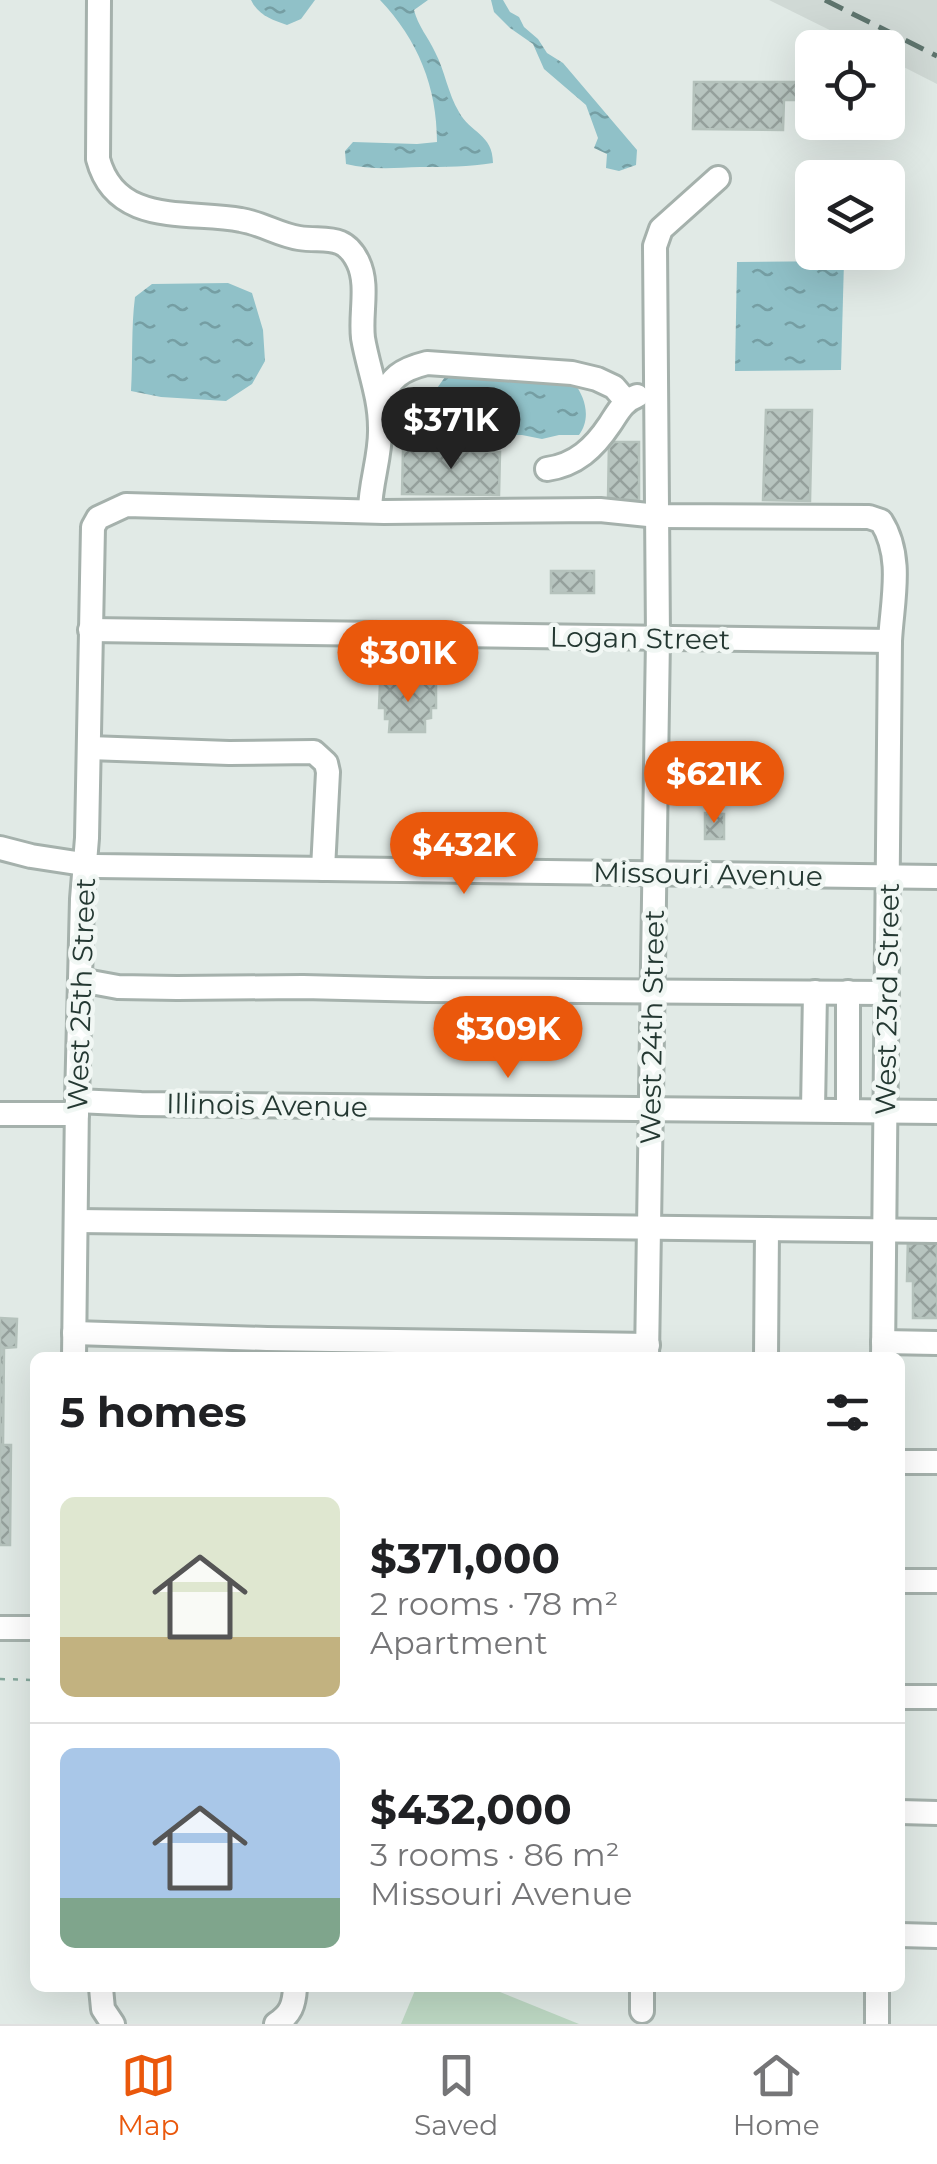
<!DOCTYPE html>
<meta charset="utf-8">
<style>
:root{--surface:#fff;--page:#f6f6f6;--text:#202124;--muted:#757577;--line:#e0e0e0;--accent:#ea580c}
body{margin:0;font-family:Montserrat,sans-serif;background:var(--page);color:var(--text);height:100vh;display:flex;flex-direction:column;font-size:38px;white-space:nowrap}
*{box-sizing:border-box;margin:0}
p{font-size:32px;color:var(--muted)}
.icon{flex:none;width:55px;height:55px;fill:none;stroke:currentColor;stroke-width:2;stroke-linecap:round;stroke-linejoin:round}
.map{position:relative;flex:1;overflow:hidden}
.sheet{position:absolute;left:30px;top:1352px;width:875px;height:640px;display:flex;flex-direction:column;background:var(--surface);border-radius:15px;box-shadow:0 10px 40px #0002}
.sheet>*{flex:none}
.fabs{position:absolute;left:795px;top:30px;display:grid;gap:20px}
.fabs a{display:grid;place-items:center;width:110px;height:110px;border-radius:15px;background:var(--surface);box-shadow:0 10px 40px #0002;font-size:50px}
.price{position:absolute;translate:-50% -85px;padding:0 22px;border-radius:35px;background:var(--accent);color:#fff;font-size:32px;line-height:65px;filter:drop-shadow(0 2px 5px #0008)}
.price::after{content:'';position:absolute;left:50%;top:60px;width:30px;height:22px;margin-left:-15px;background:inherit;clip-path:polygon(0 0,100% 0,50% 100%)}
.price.on{background:#222;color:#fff}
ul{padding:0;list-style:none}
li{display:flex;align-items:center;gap:30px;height:250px;padding:0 30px}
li+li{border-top:2px solid var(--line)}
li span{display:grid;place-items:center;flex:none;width:280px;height:200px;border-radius:15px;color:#555}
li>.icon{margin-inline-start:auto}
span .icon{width:120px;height:120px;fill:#fffc;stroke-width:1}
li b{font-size:42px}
h2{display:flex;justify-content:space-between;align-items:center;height:120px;padding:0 30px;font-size:42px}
.menu{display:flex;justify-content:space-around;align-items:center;height:140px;border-top:2px solid var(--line);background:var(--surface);font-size:28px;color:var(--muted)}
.menu a{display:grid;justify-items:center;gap:5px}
.menu .on{color:var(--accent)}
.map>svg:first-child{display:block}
.built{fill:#d0d9d5}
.green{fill:#bdd8c3}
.water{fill:url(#water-ripples)}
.building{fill:url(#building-cross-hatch);stroke:#b5c2bc;stroke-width:2.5}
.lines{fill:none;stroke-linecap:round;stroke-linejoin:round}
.minor-casing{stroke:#a5b1ac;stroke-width:28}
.path{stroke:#86a99d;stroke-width:2.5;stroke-dasharray:5 8;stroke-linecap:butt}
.minor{stroke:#fff;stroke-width:22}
.rail{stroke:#5e746d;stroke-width:5;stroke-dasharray:20 10;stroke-linecap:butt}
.labels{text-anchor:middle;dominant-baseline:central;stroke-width:9;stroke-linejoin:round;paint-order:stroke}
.street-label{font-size:28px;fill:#243832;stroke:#f1f7f4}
</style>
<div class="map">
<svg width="937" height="2024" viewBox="0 0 937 2024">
<defs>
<pattern id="water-ripples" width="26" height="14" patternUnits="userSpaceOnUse" patternTransform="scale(2.5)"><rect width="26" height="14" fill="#90c1c8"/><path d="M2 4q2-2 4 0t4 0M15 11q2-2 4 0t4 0" fill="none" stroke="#759ea3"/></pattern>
<pattern id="building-cross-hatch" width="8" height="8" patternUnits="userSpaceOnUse" patternTransform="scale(2.5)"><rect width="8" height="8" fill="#b7c4bf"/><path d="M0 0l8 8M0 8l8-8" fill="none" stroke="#95a09c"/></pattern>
</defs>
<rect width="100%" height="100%" fill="#e1eae6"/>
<path class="built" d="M769 0H937V84L888 59V48L864 47Z"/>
<path class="green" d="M416 1988H490L579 2024H401Z"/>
<g class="water">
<path d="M251 0H315L301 19 287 25C272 20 258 15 251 0Z"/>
<path d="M380 0H428L414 10C418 26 428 37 435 52 445 71 448 94 459 112 470 133 493 134 493 163 469 167 445 167 420 167 395 168 370 170 346 164L345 151 353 142 417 144 437 142C437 87 418 40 380 0Z"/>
<path d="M491 0H503L510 12 519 17 524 27 538 39 547 53 563 63 637 150 636 165 619 171 606 168 607 154 594 148 598 138 586 105 544 69 533 44 510 28 494 12Z"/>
<path d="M844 261 841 370 735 371 737 262Z"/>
<path d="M228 283 252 293 263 330 265 361 252 384 226 401 161 397 131 391C133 359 131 328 135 297L152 284Z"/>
<path d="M445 377 574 383C586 398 591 419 579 435H559L542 439 522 435H470L445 431 437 425 429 412 424 411V405L432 402 435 391Z"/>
</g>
<g class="building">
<path d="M694 82H796V100H784L783 130 693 129Z"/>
<path d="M766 410H812L810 501 763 500Z"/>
<path d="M609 442H639V500H608Z"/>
<path d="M403 449 500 452 499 495 402 494Z"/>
<rect x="551" y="571" width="43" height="22"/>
<path d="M436 682V708H431V718L425 719V732H389L390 719H385V708H379L380 683Z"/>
<path d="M705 813 724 814V839H705Z"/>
<path d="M908 1235H937V1318H913V1281H907Z"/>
<path d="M0 1318 17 1319 16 1347 4 1348 3 1445H11L10 1545H0Z"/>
</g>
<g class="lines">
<defs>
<g id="minor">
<path d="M99 0 98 159C116 227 189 210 241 220 261 223 279 235 299 238 325 242 344 233 358 262 369 285 360 313 363 338 368 368 380 396 380 428 381 456 370 483 370 511"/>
<path d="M378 401C393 377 399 370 427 363L572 373 597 379 614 387 626 401"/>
<path d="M547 469C576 465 594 448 610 424 618 412 623 401 637 396"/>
<path d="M90 630 890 641"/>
<path d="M89 748 229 753 314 752 326 763 328 772 323 869"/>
<path d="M0 848 31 856 96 866 937 877"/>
<path d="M80 980 118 987 177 988 303 987 427 990 887 993"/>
<path d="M77 1101 141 1104 937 1112"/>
<path d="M813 1110 815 992"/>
<path d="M848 1111V992"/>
<path d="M0 1114H77"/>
<path d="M76 1221 937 1231"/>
<path d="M74 1333 267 1339 648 1345"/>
<path d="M883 1342 937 1343"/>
<path d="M74 1358 77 1101 82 899 87 838 93 527 98 518 126 505 384 512 600 510 658 516 869 517 881 521C904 557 892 601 890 641L883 1358"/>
<path d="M647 1358 658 638 655 246 661 229 718 178"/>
<path d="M766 1358 767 1229"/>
<path d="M900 1462H937"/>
<path d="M900 1581H937"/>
<path d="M0 1628H35"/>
<path d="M900 1697H937"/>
<path d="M900 1812 937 1813"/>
<path d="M900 1935 937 1936"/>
<path d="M101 1988 103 2009 113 2024"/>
<path d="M877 1988V2024"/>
<path d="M642 2011V1988"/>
<path d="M276 2024C291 2014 294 2005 295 1988"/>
</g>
</defs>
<use href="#minor" class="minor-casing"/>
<path class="path" d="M0 1679 35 1680"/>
<use href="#minor" class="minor"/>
<path class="rail" d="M825 0 937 56"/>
</g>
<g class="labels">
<g class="street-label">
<text transform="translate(640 638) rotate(1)">Logan Street</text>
<text transform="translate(708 874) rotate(1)">Missouri Avenue</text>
<text transform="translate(81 994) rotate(-88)">West 25th Street</text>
<text transform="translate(887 999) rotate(-89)">West 23rd Street</text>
<text transform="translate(652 1027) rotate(-89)">West 24th Street</text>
<text transform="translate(267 1105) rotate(1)">Illinois Avenue</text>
</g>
</g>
</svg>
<div class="fabs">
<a><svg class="icon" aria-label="locate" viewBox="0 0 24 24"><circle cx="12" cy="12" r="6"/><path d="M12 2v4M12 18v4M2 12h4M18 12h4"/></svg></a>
<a><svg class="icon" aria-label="layers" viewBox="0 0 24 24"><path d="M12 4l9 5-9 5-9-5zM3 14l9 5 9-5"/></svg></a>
</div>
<b class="price on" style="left:451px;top:472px">$371K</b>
<b class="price" style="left:408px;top:705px">$301K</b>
<b class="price" style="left:714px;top:826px">$621K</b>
<b class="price" style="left:464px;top:897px">$432K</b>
<b class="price" style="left:508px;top:1081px">$309K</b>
<section class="sheet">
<h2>5 homes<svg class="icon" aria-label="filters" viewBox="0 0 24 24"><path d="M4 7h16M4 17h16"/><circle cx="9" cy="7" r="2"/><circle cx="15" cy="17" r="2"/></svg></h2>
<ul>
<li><span style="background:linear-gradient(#dfe7d0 70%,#c2b280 0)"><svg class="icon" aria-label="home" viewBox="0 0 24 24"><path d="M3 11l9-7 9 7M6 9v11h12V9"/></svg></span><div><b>$371,000</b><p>2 rooms · 78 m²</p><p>Apartment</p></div></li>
<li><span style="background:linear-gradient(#a9c7e8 75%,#7fa58c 0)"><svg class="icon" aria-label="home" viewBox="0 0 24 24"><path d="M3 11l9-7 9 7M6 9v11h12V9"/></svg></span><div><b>$432,000</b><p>3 rooms · 86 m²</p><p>Missouri Avenue</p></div></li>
</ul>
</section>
</div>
<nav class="menu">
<a class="on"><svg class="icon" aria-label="map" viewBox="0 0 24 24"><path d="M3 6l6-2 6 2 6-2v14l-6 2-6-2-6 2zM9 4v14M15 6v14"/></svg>Map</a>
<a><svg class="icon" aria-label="saved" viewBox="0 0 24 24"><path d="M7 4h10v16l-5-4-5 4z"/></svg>Saved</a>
<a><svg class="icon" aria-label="home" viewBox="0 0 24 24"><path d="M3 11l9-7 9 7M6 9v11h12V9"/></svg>Home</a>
</nav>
